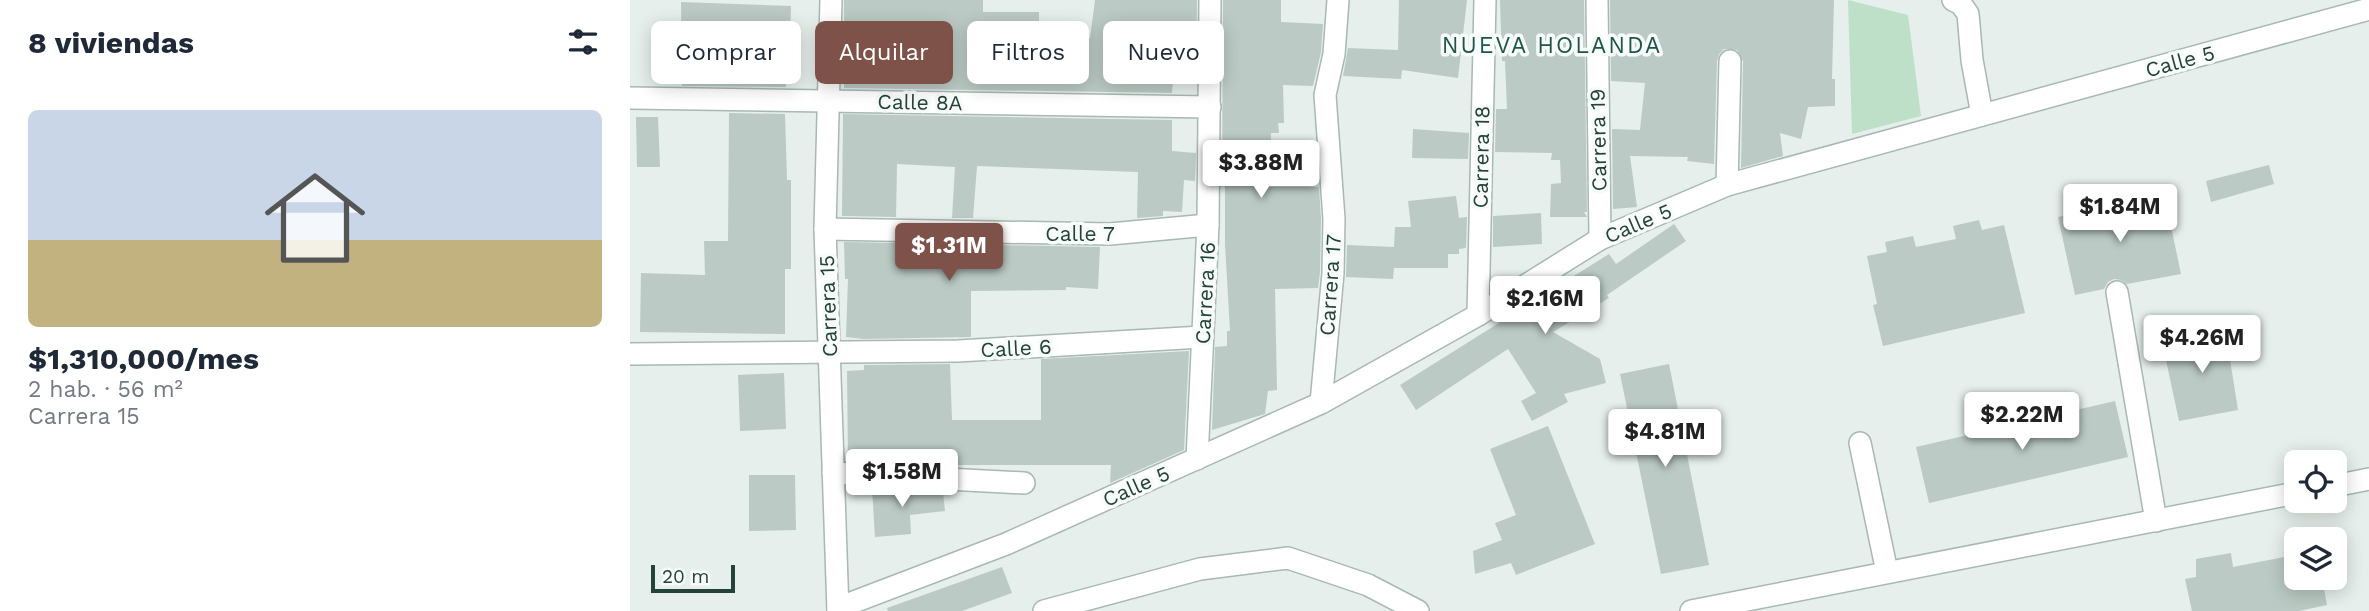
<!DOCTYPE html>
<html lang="es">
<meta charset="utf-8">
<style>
:root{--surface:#fff;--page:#f2f2f3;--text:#1f2937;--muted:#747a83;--line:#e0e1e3;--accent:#7f5249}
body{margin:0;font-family:"Work Sans",sans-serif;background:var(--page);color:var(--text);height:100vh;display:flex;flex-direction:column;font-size:26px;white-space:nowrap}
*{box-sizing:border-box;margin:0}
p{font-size:23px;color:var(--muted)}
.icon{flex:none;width:38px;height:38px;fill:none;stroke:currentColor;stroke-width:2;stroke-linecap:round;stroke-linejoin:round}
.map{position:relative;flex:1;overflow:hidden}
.panel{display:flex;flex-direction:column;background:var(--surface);width:630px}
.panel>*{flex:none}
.hud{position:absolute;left:21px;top:21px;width:665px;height:63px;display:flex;gap:14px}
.buttons{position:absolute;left:1654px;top:450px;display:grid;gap:14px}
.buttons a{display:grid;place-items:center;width:63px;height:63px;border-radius:10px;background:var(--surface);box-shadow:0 4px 18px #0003;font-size:35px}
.scale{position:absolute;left:21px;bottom:18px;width:84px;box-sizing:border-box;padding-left:7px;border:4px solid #24423a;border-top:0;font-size:19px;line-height:24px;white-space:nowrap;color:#24423a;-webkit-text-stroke:5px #f7fbf9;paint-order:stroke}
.price{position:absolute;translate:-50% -60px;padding:0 16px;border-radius:7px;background:#fff;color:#222;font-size:23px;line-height:46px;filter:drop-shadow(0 2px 4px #0008)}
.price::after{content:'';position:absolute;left:50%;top:42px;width:21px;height:16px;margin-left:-10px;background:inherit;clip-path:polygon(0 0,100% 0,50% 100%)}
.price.selected{background:var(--accent);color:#fff}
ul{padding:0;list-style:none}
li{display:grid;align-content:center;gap:14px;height:371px;padding:0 28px}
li+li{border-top:2px solid var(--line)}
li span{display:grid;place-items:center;height:217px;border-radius:10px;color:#555}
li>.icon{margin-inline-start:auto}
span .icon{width:126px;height:126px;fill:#fffc;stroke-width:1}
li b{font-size:30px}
h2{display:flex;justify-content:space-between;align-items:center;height:84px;padding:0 28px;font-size:30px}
.chip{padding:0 24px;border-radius:10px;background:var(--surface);box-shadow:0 4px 18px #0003;font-size:24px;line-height:63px}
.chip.selected{background:var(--accent);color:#fff}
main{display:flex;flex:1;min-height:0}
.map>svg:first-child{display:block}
.green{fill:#bfe0c8}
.building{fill:#bbcac4}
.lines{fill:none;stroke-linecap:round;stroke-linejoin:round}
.minor-casing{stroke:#a8b8b2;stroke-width:24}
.minor{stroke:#fff;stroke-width:21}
.labels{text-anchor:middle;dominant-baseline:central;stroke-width:7;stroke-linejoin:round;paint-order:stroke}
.street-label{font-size:21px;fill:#24423a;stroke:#f7fbf9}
.neighbourhood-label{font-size:23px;letter-spacing:2px;fill:#1f5548;stroke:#f7fbf9}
</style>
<main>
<section class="panel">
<h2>8 viviendas<svg class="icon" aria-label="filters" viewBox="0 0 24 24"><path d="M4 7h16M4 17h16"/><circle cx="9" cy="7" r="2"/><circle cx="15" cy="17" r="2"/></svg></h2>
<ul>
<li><span style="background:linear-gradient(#c9d6e8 60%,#c2b280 0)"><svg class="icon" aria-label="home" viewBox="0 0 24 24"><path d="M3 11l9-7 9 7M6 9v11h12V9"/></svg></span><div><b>$1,310,000/mes</b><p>2 hab. · 56 m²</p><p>Carrera 15</p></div></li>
</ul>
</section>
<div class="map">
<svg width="1739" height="611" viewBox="0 0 1739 611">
<rect width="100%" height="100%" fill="#e6efeb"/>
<path class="green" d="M1218 0 1278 15 1291 116 1222 134Z"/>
<g class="building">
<path d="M214 0H353V12H409V40L452 41V38H460L465 0H567L566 81 543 82 542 93 214 88Z"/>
<path d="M593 0H651V22L693 24 691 52 683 86 653 85 654 123H648L649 133H641V141H637L635 187H689L691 219 690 272 688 288 645 289 647 390 638 391 635 414 582 430 585 347 597 346V331H600L595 244V183L592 182Z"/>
<path d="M769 0H837L828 78 772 70 771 79 713 76 718 48 768 50Z"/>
<path d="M870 0H954L957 212H954L957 217H920L921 184 931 183 930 160H921L922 153 865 152 866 109H877L875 61H872Z"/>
<path d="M980 0H1204L1202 79H1205V106L1178 107 1171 139 1150 133 1153 156 1111 168 1113 61 1107 50 1094 49 1089 54 1087 61 1084 164 1057 161 1058 157 1000 156 1007 207 983 209 982 129 1010 130 1015 83 981 81Z"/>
<path d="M51 2 161 6 160 40H157L156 87 52 86Z"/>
<path d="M99 113 155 114 157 180H161V269H155V334L10 332 11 273 75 275 74 241H98Z"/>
<path d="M213 114 542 120V151L566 153 565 181 554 180 552 212 533 211V216L507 218 508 172 347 166 343 218H322L325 167 267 164 266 217 212 216Z"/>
<path d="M6 117H28L30 167H7Z"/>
<path d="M783 129 839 133 838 159 782 158Z"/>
<path d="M1639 165 1644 184 1581 202 1576 181Z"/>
<path d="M1534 193 1551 274 1497 284 1491 280 1484 279 1478 282 1474 289 1445 295 1428 217Z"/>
<path d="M826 196 829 218 837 217 836 248 829 249V254H818V268H764L763 279 716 277 717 245 764 247 765 227H781L778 201Z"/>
<path d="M911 213 912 244 863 247V216Z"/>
<path d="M1349 220 1352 230 1374 225 1395 313 1253 346 1243 305 1247 304 1237 256 1257 252 1255 242 1283 236 1286 247 1326 239 1323 226Z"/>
<path d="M1044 224 1056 241 977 295 979 298 923 332 970 359 976 383 934 394 938 402 902 421 891 401 906 393 878 349 786 410 770 385 979 254 986 264Z"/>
<path d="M214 242 470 247 468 289 436 287V290L341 291V337L234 339 216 337 218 279H215Z"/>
<path d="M1595 328 1608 410 1549 421 1533 346 1553 342 1552 335Z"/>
<path d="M559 351 554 450 480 483 481 465H310L218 461 217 371 234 370V365L320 364 322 420H411V359Z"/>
<path d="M1039 364 1079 565 1031 574 990 374Z"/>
<path d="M154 373 156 429 110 431 108 375Z"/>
<path d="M1485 401 1498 457 1299 503 1286 447Z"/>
<path d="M918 426 965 544 886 575 881 563 845 574 843 551 872 540 865 523 886 515 860 449Z"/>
<path d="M119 475H165L166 530 119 531Z"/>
<path d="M242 488 313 492 315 511 280 515 281 534 245 537Z"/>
<path d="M1601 553 1603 567 1659 556 1666 570V578H1692L1697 605 1669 611H1562L1555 579 1566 577V559Z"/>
<path d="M372 567 382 593 332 611H258L257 608Z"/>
</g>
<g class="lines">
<defs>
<g id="minor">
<path d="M201 0 195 229 208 611"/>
<path d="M967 0 970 239"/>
<path d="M1323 0 1331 4 1338 14 1342 60 1352 115"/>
<path d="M0 98 580 107"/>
<path d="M1097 185 1100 61"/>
<path d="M195 229 480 234 578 225"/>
<path d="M1487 292 1526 521"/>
<path d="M848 315 855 0"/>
<path d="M0 354 328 351 572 337"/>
<path d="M691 403 703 273 704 219 695 95 704 54 708 0"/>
<path d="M1230 443 1257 572"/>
<path d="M567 459 578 225 580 0"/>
<path d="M203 473 394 483"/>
<path d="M1704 486 1739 479"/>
<path d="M208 608 376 544 691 403 848 315 970 239 1097 185 1739 9"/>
<path d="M414 611 570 569 658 558 738 585 788 611"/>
<path d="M1061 611 1666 493"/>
</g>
</defs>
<use href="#minor" class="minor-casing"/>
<use href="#minor" class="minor"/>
</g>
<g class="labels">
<g class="street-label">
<text transform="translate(1550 61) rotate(-15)">Calle 5</text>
<text transform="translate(290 102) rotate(1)">Calle 8A</text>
<text transform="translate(968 140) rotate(-91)">Carrera 19</text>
<text transform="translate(851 157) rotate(-89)">Carrera 18</text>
<text transform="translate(1008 223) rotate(-23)">Calle 5</text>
<text x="450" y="233">Calle 7</text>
<text transform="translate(700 285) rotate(-86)">Carrera 17</text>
<text transform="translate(575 293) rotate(-87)">Carrera 16</text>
<text transform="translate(198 306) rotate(-92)">Carrera 15</text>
<text transform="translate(386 348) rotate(-3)">Calle 6</text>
<text transform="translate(506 486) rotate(-24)">Calle 5</text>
</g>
<g class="neighbourhood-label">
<text x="922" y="45">NUEVA HOLANDA</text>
</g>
</g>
</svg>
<div class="buttons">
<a><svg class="icon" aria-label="locate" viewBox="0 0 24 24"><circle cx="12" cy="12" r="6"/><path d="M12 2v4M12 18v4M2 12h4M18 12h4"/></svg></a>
<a><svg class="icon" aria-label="layers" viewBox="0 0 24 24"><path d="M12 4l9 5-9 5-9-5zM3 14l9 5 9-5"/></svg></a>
</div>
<div class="scale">20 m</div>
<b class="price" style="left:631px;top:200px">$3.88M</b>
<b class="price" style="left:1490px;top:244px">$1.84M</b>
<b class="price selected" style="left:319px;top:283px">$1.31M</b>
<b class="price" style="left:915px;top:336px">$2.16M</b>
<b class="price" style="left:1572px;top:375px">$4.26M</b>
<b class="price" style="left:1392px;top:452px">$2.22M</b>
<b class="price" style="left:1035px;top:469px">$4.81M</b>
<b class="price" style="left:272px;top:509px">$1.58M</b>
<div class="hud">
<a class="chip">Comprar</a>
<a class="chip selected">Alquilar</a>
<a class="chip">Filtros</a>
<a class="chip">Nuevo</a>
</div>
</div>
</main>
